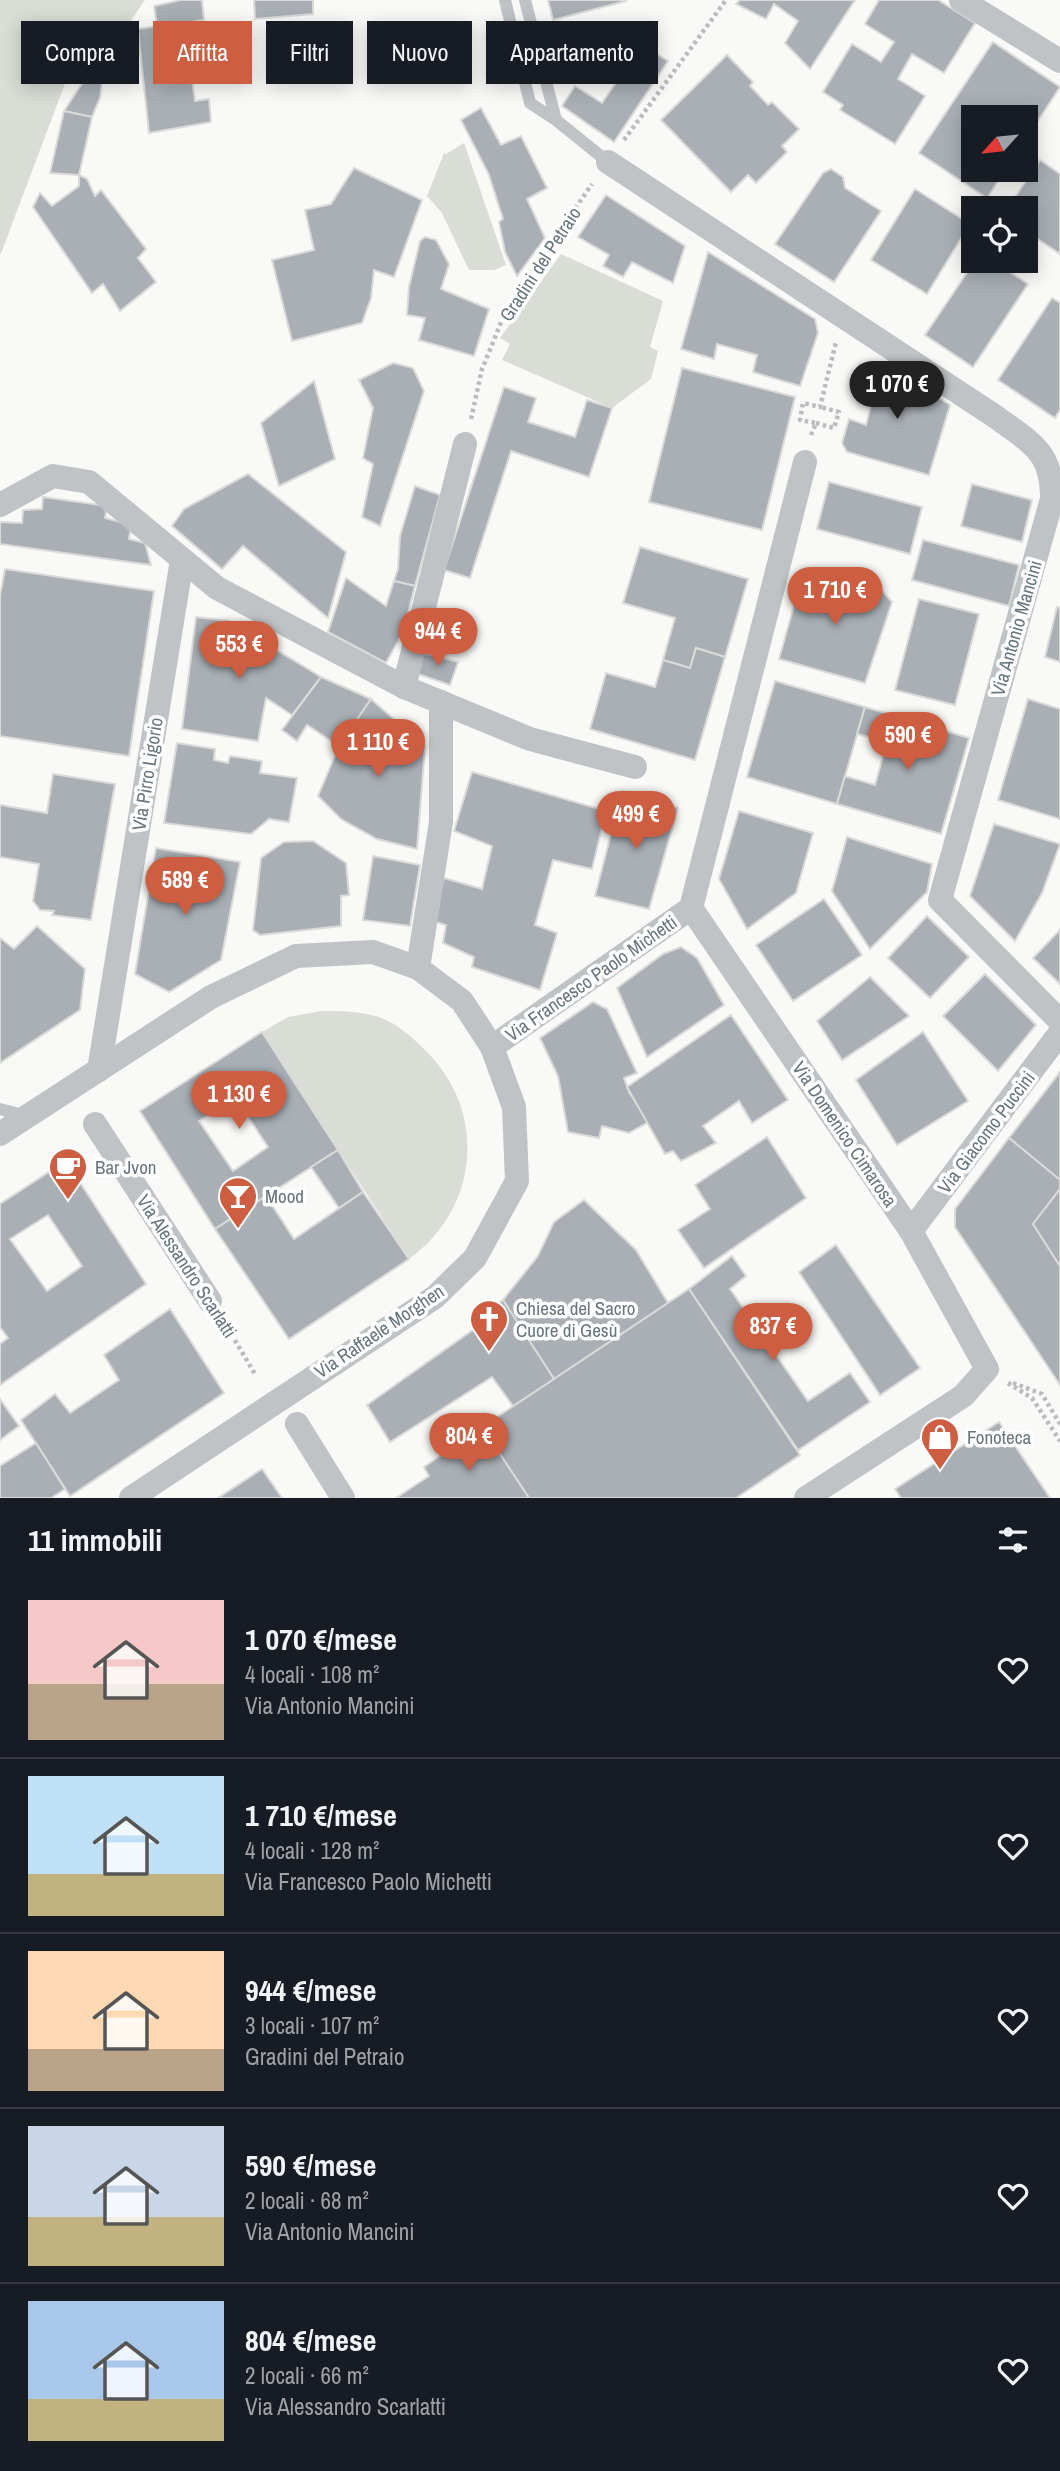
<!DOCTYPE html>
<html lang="it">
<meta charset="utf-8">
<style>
:root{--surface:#171b24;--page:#242831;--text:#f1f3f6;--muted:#9ea1a6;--line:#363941;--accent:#ce5e42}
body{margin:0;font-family:"Archivo Narrow",sans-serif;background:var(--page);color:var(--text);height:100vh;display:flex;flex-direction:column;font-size:26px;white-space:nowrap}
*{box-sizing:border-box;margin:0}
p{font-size:23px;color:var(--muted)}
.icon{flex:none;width:38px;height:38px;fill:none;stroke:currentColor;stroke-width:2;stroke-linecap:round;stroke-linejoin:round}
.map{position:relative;height:1498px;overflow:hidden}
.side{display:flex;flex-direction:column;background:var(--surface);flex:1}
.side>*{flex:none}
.top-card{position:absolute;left:21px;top:21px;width:700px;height:63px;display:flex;gap:14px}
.needle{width:46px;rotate:243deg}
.buttons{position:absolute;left:961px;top:105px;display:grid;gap:14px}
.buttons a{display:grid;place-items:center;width:77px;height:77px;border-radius:0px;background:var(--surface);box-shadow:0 4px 18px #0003;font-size:35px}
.price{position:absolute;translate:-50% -60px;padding:0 16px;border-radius:24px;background:var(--accent);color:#fff;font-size:23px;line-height:46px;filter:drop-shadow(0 2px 4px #0008)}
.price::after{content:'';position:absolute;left:50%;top:42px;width:21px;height:16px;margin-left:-10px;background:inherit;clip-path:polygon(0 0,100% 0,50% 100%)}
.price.selected{background:#222;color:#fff}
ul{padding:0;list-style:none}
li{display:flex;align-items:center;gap:21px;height:175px;padding:0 28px}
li+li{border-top:2px solid var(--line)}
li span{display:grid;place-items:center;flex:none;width:196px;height:140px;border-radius:0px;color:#555}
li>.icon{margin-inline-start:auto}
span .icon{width:84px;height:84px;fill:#fffc;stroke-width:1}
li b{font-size:30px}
h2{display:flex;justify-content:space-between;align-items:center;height:84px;padding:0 28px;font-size:30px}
.chip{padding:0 24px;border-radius:0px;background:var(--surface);box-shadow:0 4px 18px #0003;font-size:24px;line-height:63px}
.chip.selected{background:var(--accent);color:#fff}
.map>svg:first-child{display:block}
.green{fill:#d9ddd6}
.building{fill:#a9afb5;stroke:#dadad9;stroke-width:2;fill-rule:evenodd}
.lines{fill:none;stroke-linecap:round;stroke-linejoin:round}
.path{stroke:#b9bcbe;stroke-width:4.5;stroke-dasharray:3.5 3.5;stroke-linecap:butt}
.lane{stroke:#bfc3c6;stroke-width:12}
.street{stroke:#bfc3c6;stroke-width:24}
.labels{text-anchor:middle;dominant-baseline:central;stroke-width:7;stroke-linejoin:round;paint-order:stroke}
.street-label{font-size:19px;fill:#67757e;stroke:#fff}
.poi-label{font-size:19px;fill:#67757e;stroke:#fff;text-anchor:start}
</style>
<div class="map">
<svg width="1060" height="1498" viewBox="0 0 1060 1498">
<rect width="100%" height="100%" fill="#f9f9f7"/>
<g class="green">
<path d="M0 0H145L127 26 69 73 0 256Z"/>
<path d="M464 143 506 265 494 270H469L442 213 427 196 444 153 446 154Z"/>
<path d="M561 254 663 301 650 347 658 351 651 379 612 408 502 360 510 344 500 338Z"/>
<path d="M321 1011C341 1011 359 1011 379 1017 397 1023 413 1038 426 1051 488 1112 479 1209 409 1259L262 1032 288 1017Z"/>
</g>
<g class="building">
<path d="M202 0 204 20 184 23 195 101 209 99 211 122 149 133 138 29 157 26 154 6 181 0Z"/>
<path d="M254 0H313V14L255 19Z"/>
<path d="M548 0H625L626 1 553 20Z"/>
<path d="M740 0H855L810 69 785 43 798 21 774 4 766 19 736 4Z"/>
<path d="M879 0H938L975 23 944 73 912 54 898 79 925 96 895 144 840 110 843 105 823 92 852 44 881 62 894 42 865 24Z"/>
<path d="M993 42 1060 87 1026 139V117H973V170H1005L987 198 919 153Z"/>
<path d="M642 45 668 61 614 142 562 106 575 86 602 103Z"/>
<path d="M727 55 753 82 750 86 768 105 772 102 799 129 782 146 787 152 756 183 748 175 731 192 661 120Z"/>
<path d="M89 73 102 83 100 98 92 117 64 111Z"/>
<path d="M481 108 501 145 521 136 547 188 527 199 545 238 517 276 505 252 499 222 503 219 489 175 461 120Z"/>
<path d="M64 111 92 117 79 175 50 173Z"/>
<path d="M1040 160 1060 174V254L1026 231V208H1008Z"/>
<path d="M354 168 422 200 394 277 374 270 371 298 362 323 292 341 272 260 314 250 305 210 331 204Z"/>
<path d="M831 169 843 177 845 188 881 211 834 282 775 244 823 173Z"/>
<path d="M79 175 87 179 95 196 101 190 146 249 138 258 156 282 120 311 103 284 92 293 33 207 40 193 52 206 79 186Z"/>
<path d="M915 189 970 224 927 294 871 260Z"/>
<path d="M606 195 685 246 673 283 632 262 623 277 603 266 609 255 578 237Z"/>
<path d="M425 237 436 240 449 264 441 289 489 309 474 356 419 340 425 318 407 315 409 287 420 241Z"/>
<path d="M708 252 815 319 818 333 800 386 753 372 757 355 717 344 714 359 681 349Z"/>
<path d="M975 261H993L1028 284 973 367 925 335Z"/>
<path d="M1052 298 1060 303V410L1055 418 998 380Z"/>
<path d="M393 363 413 368 424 391 380 526 362 517 373 464 363 458 373 408 359 380Z"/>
<path d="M884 363 950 405 929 475 847 452 842 443 849 419 866 425 872 402 854 396 860 365 874 368Z"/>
<path d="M682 368 795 397 762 530 649 502Z"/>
<path d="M314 381 335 459 279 486 261 423Z"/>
<path d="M504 387 536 398 528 422 575 437 587 400 612 408 589 477 511 451 470 578 444 570Z"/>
<path d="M248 474 346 552 328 618 243 546 222 569 172 526 184 509Z"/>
<path d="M829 482 922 507 910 554 817 529Z"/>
<path d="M972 484 1032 500 1022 542 961 526Z"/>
<path d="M415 486 440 495 415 586 394 581 398 569 400 536Z"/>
<path d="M43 497 107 506 105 518 131 525 129 539 145 543 151 565 0 544V522L22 523 23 510 42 509Z"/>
<path d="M923 540 1019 565 1009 606 912 580Z"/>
<path d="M640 547 748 579 725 657 696 648 690 668 663 660 675 618 623 603Z"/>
<path d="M5 569 154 591 129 756 0 736V596Z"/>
<path d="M804 570 838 578 842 589 864 593 873 590 883 592 892 602 865 683 779 659Z"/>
<path d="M346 578 386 606 394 581 415 586 403 632 386 663 328 632Z"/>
<path d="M919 599 979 614 955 705 895 690Z"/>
<path d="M1057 607 1060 608V662L1045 657Z"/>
<path d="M196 617 229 621 321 677 292 715 266 698 258 741 182 729Z"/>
<path d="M696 648 725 657 695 760 590 729 606 673 655 687 663 660 690 668Z"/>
<path d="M423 653 458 662 450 685 418 674Z"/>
<path d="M321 677 371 699 339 746 307 725 297 741 282 730Z"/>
<path d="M775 681 865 707 837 804 747 777Z"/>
<path d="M371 699 425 747 417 849 377 839 341 819 318 796 339 746Z"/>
<path d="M1028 699 1060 709V819L998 800Z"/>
<path d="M865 707 969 738 941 834 837 804 845 776 875 785 887 742 857 734Z"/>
<path d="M177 743 215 749 214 760 228 763 230 756 262 761 260 773 297 778 289 822 269 819 251 834 164 823Z"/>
<path d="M472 772 606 811 592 869 553 860 535 925 557 933 540 990 472 967 474 957 443 943 446 925 432 921 444 878 482 889 492 846 454 831Z"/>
<path d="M53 774 115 784 91 920 52 915 54 911 40 910 33 901 39 864 0 857V805L47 813Z"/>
<path d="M622 791 678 808 649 909 595 896Z"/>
<path d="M739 811 813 833 796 893 747 929 719 879Z"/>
<path d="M994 824 1060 844 1042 893 1015 941 970 896Z"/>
<path d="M847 837 932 864 927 892 870 949 832 891Z"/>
<path d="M313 841 346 863 349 895 341 896V926L260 935 253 930 261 858 284 842Z"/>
<path d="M156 848 240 862 221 960 169 992 135 974Z"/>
<path d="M373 856 420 865 410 926 363 920Z"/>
<path d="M824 899 862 955 793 1001 756 945Z"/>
<path d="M927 916 969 957 930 998 888 958Z"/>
<path d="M37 926 85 969 80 1010 0 1063V938L14 949Z"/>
<path d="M1060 930V984L1033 958Z"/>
<path d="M681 947 697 958 724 1005 647 1057 617 988 663 954Z"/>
<path d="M985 974 1036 1025 998 1071 943 1016Z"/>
<path d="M870 977 909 1016 842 1060 817 1021Z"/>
<path d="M593 1002 607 1009 637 1073 624 1078 629 1092 649 1122 629 1133 602 1126 599 1138 568 1132 558 1076 540 1038Z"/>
<path d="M731 1015 788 1100 752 1123 739 1101 703 1126 716 1143 681 1161 673 1151 665 1154 627 1087Z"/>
<path d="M262 1032 338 1150 215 1229 140 1111ZM235 1097 268 1147 233 1171 199 1121Z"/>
<path d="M923 1032 968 1101 897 1145 856 1080Z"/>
<path d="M1060 1072V1180L1009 1138Z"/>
<path d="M767 1137 806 1198 704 1268 678 1230 710 1209 695 1185Z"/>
<path d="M1009 1138 1060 1180V1189L1033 1224 1060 1266V1385L955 1227V1209Z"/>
<path d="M338 1150 363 1192 339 1208 311 1167Z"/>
<path d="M66 1161 146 1284 0 1385V1344L8 1338 0 1327V1204ZM48 1215 82 1266 47 1291 10 1239Z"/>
<path d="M1060 1189V1266L1033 1224Z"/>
<path d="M363 1192 409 1259 289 1339 215 1229 266 1196 294 1239Z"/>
<path d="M584 1200 636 1250 668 1303 554 1379 503 1300 538 1256 554 1222Z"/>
<path d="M836 1245 920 1368 880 1395 799 1272Z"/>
<path d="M732 1256 746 1276 730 1289 808 1401 850 1373 870 1402 798 1450 689 1289Z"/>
<path d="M689 1289 800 1455 736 1498H529L482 1427Z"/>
<path d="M503 1300 554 1379 513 1406 492 1377 390 1442 367 1405 487 1320 492 1328 505 1319 496 1305Z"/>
<path d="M170 1309 224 1393 70 1496 21 1420 55 1394 70 1413 119 1380 104 1355Z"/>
<path d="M0 1399 19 1426 0 1440Z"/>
<path d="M999 1422 1050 1498H901L895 1489Z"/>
<path d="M482 1427 529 1498H396L429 1476 424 1467Z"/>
<path d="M36 1443 65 1489 51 1498H0V1466Z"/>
<path d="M262 1469 282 1498H218Z"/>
</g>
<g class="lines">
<g class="path">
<path d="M624 140 726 0"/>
<path d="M471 419 482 369 507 308 592 184"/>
<path d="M816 423 834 428 839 412 820 407"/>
<path d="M811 435 816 423 800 420 803 403 820 407 836 342"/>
<path d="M224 1322 255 1374"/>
<path d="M1008 1383 1032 1398 1060 1441"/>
<path d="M1013 1383 1042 1394 1060 1424"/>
</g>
<g class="lane">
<path d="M505 0 530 103 556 120"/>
<path d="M525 0 556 120 608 162"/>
<path d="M0 1109 27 1116"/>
</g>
<g class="street">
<path d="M961 0 1060 61"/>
<path d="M608 162 996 417C1032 444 1052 451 1052 499L940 900 1060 1021"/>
<path d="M0 505 53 476 89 482 217 588 404 687 530 739 635 767"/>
<path d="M404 687 465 444"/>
<path d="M691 908 911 1231 987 1369 963 1396 806 1498"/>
<path d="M418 968 441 822V702"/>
<path d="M492 1047 691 908 805 462"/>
<path d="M99 1070 182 560"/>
<path d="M95 1124 210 1301"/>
<path d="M0 1134 211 997 296 956 373 952 418 968 462 1001 492 1047 514 1107 517 1181 475 1258 435 1297 131 1498"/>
<path d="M911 1231 1060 1033"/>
<path d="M297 1424 343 1498"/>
</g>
</g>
<defs>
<symbol id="cafe-pin" viewBox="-11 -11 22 30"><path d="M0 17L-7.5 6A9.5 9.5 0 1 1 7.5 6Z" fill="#ce5e42" stroke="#fff"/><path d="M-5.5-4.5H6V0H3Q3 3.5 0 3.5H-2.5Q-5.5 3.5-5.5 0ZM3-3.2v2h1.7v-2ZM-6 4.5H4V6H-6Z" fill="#fff"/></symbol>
<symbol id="bar-pin" viewBox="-11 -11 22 30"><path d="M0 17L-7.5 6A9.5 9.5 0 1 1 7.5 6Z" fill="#ce5e42" stroke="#fff"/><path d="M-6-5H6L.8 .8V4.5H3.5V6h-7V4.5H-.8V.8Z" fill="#fff"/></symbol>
<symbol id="church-pin" viewBox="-11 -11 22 30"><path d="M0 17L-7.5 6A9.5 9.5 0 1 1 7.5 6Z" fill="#ce5e42" stroke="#fff"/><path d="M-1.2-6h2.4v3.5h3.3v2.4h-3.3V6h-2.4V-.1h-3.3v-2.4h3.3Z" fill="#fff"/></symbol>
<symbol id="shop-pin" viewBox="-11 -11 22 30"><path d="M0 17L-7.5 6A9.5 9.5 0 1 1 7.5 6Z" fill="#ce5e42" stroke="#fff"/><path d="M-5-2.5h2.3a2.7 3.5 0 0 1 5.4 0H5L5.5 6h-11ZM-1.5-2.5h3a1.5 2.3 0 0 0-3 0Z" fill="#fff"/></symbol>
</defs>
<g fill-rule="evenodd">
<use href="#cafe-pin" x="46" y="1145" width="44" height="60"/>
<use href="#bar-pin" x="216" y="1174" width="44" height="60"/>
<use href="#church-pin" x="467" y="1297" width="44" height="60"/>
<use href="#shop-pin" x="918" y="1415" width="44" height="60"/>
</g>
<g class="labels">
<g class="street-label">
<text transform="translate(540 264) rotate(-57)">Gradini del Petraio</text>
<text transform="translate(1016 628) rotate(-74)">Via Antonio Mancini</text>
<text transform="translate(147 774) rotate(-81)">Via Pirro Ligorio</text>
<text transform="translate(591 978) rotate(-35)">Via Francesco Paolo Michetti</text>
<text transform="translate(986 1132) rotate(-53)">Via Giacomo Puccini</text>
<text transform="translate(845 1134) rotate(56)">Via Domenico Cimarosa</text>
<text transform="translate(187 1266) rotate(57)">Via Alessandro Scarlatti</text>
<text transform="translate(379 1331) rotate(-34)">Via Raffaele Morghen</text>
</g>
<g class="poi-label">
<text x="95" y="1167">Bar Jvon</text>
<text x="265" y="1196">Mood</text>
<text x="516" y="1308">Chiesa del Sacro<tspan x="516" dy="22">Cuore di Gesù</tspan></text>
<text x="967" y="1437">Fonoteca</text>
</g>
</g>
</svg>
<div class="buttons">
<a><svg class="needle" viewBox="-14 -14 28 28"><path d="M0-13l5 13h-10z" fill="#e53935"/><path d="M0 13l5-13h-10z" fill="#9ea1a6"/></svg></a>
<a><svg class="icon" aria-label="locate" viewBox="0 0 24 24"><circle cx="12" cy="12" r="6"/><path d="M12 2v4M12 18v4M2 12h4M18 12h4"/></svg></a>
</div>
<b class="price selected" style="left:897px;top:421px">1 070 €</b>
<b class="price" style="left:835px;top:627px">1 710 €</b>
<b class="price" style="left:438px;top:668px">944 €</b>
<b class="price" style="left:239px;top:681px">553 €</b>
<b class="price" style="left:908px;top:772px">590 €</b>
<b class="price" style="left:378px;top:779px">1 110 €</b>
<b class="price" style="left:636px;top:851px">499 €</b>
<b class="price" style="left:185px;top:917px">589 €</b>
<b class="price" style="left:239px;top:1131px">1 130 €</b>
<b class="price" style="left:773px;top:1363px">837 €</b>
<b class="price" style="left:469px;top:1473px">804 €</b>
<div class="top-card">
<a class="chip">Compra</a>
<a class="chip selected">Affitta</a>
<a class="chip">Filtri</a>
<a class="chip">Nuovo</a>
<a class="chip">Appartamento</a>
</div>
</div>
<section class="side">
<h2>11 immobili<svg class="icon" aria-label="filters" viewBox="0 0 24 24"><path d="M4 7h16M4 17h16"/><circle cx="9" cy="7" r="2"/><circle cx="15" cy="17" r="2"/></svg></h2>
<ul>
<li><span style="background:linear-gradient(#f6c9c9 60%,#b9a48a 0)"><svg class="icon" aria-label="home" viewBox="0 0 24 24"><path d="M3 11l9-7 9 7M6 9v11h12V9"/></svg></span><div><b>1 070 €/mese</b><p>4 locali · 108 m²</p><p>Via Antonio Mancini</p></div><svg class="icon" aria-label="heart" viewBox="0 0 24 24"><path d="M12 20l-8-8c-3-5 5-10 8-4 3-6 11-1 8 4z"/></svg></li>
<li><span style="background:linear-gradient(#bfe0f5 70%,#c2b280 0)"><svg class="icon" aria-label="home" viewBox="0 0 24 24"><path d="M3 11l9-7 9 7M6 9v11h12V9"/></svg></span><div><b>1 710 €/mese</b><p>4 locali · 128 m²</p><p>Via Francesco Paolo Michetti</p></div><svg class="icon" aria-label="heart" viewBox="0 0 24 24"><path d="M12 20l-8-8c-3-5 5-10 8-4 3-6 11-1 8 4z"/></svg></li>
<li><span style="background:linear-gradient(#ffd9b3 70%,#b9a48a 0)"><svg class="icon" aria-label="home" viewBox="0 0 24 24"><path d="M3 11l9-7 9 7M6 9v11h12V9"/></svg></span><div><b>944 €/mese</b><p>3 locali · 107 m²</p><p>Gradini del Petraio</p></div><svg class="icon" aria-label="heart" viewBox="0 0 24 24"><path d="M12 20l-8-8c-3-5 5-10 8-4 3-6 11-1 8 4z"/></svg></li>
<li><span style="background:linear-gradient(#c9d6e8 65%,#c2b280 0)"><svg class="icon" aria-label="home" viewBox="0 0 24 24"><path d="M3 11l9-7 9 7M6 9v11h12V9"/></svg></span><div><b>590 €/mese</b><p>2 locali · 68 m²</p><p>Via Antonio Mancini</p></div><svg class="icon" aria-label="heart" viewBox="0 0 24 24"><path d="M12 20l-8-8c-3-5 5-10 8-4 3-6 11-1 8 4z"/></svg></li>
<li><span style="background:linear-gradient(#a9c7e8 70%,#c2b280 0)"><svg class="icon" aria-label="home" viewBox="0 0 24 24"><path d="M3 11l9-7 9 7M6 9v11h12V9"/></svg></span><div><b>804 €/mese</b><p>2 locali · 66 m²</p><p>Via Alessandro Scarlatti</p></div><svg class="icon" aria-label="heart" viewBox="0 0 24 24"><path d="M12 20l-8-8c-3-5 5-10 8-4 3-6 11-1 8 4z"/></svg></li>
</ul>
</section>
